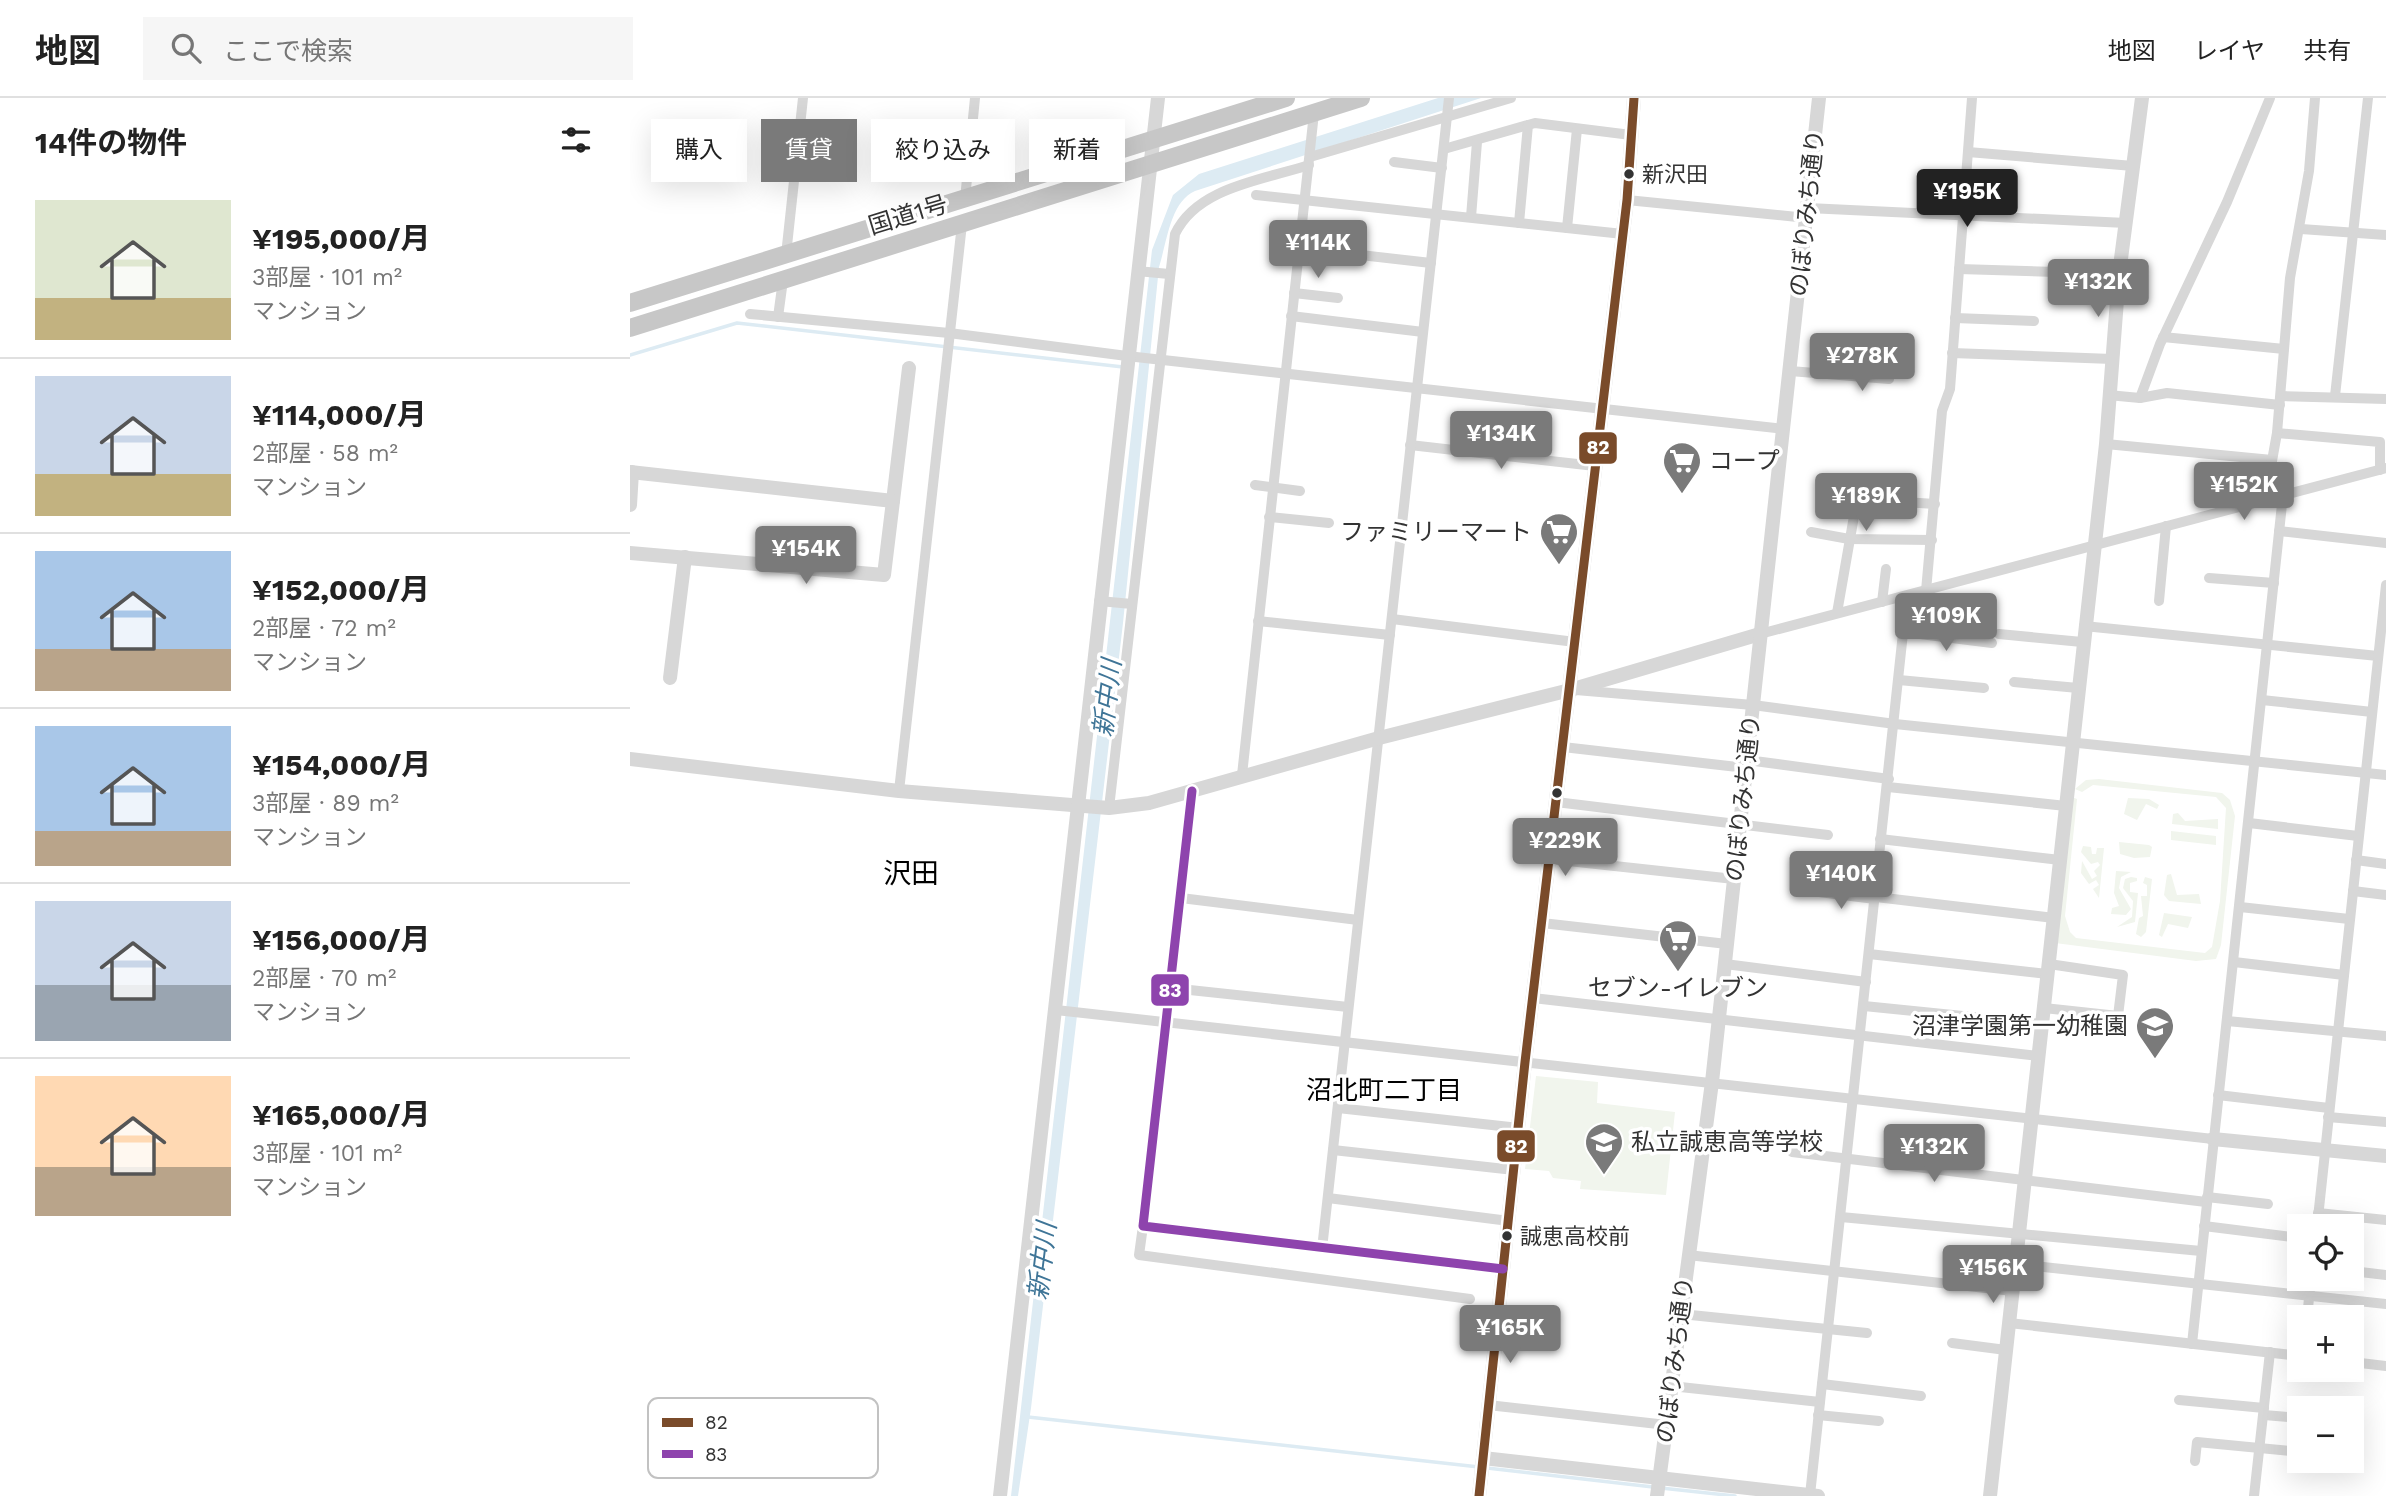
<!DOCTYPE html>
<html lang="ja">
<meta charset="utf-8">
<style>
:root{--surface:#fff;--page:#f6f6f6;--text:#222;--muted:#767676;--line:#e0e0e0;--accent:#7a7a7a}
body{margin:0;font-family:"Work Sans","Noto Sans JP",sans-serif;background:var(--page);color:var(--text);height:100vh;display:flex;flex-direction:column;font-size:26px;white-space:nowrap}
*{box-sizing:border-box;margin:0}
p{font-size:23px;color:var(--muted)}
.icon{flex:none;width:38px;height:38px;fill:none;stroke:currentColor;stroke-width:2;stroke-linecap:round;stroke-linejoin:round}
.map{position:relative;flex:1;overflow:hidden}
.drawer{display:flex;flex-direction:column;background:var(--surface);width:630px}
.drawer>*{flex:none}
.banner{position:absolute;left:21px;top:21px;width:665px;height:63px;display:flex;gap:14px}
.tools{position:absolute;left:1657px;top:1116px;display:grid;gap:14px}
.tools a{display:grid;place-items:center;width:77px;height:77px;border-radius:0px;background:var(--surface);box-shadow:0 7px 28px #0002;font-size:35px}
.price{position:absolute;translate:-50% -60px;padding:0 16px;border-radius:7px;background:var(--accent);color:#fff;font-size:23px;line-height:46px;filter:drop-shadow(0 2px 4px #0008)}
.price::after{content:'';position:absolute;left:50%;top:42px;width:21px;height:16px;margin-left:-10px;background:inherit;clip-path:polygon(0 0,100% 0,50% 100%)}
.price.active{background:#222;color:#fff}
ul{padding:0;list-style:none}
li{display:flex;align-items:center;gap:21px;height:175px;padding:0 35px}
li+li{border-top:2px solid var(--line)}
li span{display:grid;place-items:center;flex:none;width:196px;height:140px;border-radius:0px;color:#555}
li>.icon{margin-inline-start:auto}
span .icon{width:84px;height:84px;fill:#fffc;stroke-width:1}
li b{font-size:30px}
h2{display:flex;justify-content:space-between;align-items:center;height:84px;padding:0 35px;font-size:30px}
.pill{padding:0 24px;border-radius:0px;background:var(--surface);box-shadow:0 7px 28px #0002;font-size:24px;line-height:63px}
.pill.active{background:var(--accent);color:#fff}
header{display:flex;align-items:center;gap:42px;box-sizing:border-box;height:98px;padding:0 35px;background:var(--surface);border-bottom:2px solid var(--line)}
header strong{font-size:33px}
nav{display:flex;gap:38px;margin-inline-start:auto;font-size:24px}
.search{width:490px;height:63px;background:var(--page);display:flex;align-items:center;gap:18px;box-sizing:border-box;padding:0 24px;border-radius:0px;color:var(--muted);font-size:26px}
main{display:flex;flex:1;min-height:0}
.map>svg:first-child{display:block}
.green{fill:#f1f5ed}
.water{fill:#ddebf3}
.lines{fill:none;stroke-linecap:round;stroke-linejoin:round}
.stream{stroke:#ddebf3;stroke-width:3.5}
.minor{stroke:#d7d7d7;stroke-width:10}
.tertiary{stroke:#d7d7d7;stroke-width:14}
.trunk{stroke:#c7c7c7;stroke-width:18}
.bus-1-casing{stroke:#fff;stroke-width:14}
.bus-2-casing{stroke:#fff;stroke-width:14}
.bus-1{stroke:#7a4b2a;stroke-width:9}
.bus-2{stroke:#8e44ad;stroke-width:9}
.bus-dot{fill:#333;stroke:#fff;stroke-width:2.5}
.labels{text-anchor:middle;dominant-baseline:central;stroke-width:7;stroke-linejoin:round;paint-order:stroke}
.bus-label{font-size:22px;fill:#333;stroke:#fff;text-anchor:start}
.street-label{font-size:24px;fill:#333;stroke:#fff}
.poi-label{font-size:24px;fill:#333;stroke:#fff;text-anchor:start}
.water-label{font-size:26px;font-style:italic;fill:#3f7597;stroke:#fff}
.neighbourhood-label{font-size:26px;fill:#000;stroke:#fff}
.quarter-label{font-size:28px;fill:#000;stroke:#fff}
.key{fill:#fff;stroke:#c2c2c2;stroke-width:2}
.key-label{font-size:19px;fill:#333}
.line-badge{stroke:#fff;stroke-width:2.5}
.badge-label{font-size:19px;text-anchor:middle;font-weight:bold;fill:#fff}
</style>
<header>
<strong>地図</strong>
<div class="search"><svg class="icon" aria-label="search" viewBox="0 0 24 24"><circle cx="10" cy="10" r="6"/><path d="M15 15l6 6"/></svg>ここで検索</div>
<nav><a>地図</a><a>レイヤ</a><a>共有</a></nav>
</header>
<main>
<section class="drawer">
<h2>14件の物件<svg class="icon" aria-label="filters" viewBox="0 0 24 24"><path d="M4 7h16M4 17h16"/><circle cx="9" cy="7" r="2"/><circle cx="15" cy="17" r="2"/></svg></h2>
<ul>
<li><span style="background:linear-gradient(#dfe7d0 70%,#c2b280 0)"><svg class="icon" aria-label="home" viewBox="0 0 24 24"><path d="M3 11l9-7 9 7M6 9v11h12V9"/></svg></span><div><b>¥195,000/月</b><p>3部屋 · 101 m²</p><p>マンション</p></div></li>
<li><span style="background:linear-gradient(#c9d6e8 70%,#c2b280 0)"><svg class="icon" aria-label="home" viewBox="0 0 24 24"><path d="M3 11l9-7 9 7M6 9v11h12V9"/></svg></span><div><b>¥114,000/月</b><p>2部屋 · 58 m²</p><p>マンション</p></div></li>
<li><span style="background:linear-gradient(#a9c7e8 70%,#b9a48a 0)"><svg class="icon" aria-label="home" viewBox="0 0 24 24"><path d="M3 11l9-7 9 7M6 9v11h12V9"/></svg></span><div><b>¥152,000/月</b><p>2部屋 · 72 m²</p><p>マンション</p></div></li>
<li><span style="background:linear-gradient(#a9c7e8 75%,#b9a48a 0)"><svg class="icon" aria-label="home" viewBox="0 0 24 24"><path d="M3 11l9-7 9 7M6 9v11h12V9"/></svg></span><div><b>¥154,000/月</b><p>3部屋 · 89 m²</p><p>マンション</p></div></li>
<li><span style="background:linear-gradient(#c9d6e8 60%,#9aa5b1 0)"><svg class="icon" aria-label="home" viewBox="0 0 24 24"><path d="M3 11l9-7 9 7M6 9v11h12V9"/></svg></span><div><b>¥156,000/月</b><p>2部屋 · 70 m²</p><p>マンション</p></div></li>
<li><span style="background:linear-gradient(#ffd9b3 65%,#b9a48a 0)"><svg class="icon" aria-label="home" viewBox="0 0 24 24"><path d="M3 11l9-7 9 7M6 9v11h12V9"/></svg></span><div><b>¥165,000/月</b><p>3部屋 · 101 m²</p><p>マンション</p></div></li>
</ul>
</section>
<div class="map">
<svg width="1756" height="1398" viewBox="0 0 1756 1398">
<rect width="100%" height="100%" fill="#fff"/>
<g class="green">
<path d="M1469 681 1592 695 1600 702 1605 718 1591 847 1586 861 1566 863 1425 845 1442 699 1447 701 1435 818 1440 834 1446 840 1575 855 1582 849 1590 803 1596 710 1586 699 1463 687 1452 694 1445 691 1456 682Z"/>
<path d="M1498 700 1519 701 1529 707 1527 711 1516 706 1507 722 1494 716Z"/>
<path d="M1548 715 1555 723 1588 721V731L1542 726 1543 716Z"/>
<path d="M1541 733 1586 738V747L1541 742Z"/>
<path d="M1489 744 1519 747 1522 749 1520 759 1504 760 1490 756Z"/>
<path d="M1453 748 1461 749 1462 756H1466L1467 750H1474L1469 800 1463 791 1469 787 1466 782 1459 786 1451 775 1452 763 1462 781 1467 778 1464 773 1470 767 1468 764 1461 766 1451 754Z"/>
<path d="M1486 773 1501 774 1491 779 1489 790 1501 811 1496 817 1481 816 1482 810 1489 808 1484 795Z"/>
<path d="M1541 776 1547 797 1569 796 1571 806 1539 803 1534 797 1537 777Z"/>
<path d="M1501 779 1507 780V783L1500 785V794L1508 795 1505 824 1487 829 1502 819 1503 803 1493 790 1495 781Z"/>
<path d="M1515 779 1522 781 1516 834 1511 839 1506 836 1509 820 1513 818 1511 798H1517V787L1513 785Z"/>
<path d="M1534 815 1562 819 1558 830 1538 826 1532 839 1529 837Z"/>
<path d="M906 978 968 984 967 1005 1045 1014 1036 1097 950 1091 951 1083 923 1080 919 1073 895 1071Z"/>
</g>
<path class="water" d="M808 0H851L565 93C540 104 537 144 529 169L493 525 401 1310 388 1398H381L522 152 543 97 569 76Z"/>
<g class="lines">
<g class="stream">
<path d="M0 257 107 225 493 269"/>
<path d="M398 1319 849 1369"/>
<path d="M857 1370 1023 1389"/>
<path d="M1031 1390 1105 1398"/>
</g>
<g class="minor">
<path d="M814 51 905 25 1001 37"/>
<path d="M1338 54 1503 68"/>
<path d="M680 59 881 0"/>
<path d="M764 64 812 70"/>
<path d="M626 97 993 136"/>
<path d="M335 101 345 0"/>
<path d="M997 102 1177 120"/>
<path d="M1178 110 1496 125"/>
<path d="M841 119 847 44"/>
<path d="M889 125 898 27"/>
<path d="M937 130 947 31"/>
<path d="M1671 131 1756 137"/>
<path d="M669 150 801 165"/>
<path d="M156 157 173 0"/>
<path d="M1329 171 1489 176"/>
<path d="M507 173 539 176"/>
<path d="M664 195 708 200"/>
<path d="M120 216 319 235 497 258 1154 331"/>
<path d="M661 218 793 234"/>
<path d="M148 219 153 182"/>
<path d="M1325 220 1404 223"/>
<path d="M1533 239 1654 251"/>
<path d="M1322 255 1482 261"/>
<path d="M1160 273 1259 281 1260 258"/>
<path d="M1478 297 1510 300 1537 295 1650 307"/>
<path d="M1651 298 1756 301"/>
<path d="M1705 298 1738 0"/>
<path d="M1510 300 1530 246 1597 104 1640 0"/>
<path d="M1647 335 1750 344V372"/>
<path d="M1476 346 1642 362"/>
<path d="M780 347 965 368"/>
<path d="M625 387 670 393"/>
<path d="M1635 402 1647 335 1660 180 1679 73 1685 0"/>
<path d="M639 419 699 425"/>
<path d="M1649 433 1756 445"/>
<path d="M1181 434 1219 441 1302 442"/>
<path d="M1579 480 1644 485"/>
<path d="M1296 493 1312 313 1320 291 1342 0"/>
<path d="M469 503 502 506"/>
<path d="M1529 503 1536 428"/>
<path d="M1252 504 1256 471"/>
<path d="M1207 515 1227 401 1305 406"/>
<path d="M762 521 945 544"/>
<path d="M628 523 760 537"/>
<path d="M1454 528 1748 558"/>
<path d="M1274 534 1362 545"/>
<path d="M1130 536 1756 370"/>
<path d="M1369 536 1452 544"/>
<path d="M1269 582 1354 590"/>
<path d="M1384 584 1448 590"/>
<path d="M946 592 1123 607 1265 626 1756 677"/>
<path d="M1632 602 1742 614"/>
<path d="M933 649 1116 670"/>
<path d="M1117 662 1259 681"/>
<path d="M612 677 684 15"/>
<path d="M1258 689 1436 708"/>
<path d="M269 693 332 126"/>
<path d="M562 693 513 1128 873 1171"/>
<path d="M926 704 1198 737"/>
<path d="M479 710 545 136C567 89 633 82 679 67"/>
<path d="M1619 725 1728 738"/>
<path d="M1250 741 1430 762"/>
<path d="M1221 760 1248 763"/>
<path d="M920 761 1104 781"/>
<path d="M1726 762 1756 766"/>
<path d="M1181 793 1245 801"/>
<path d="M1723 793 1756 797"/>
<path d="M1246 799 1424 820"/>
<path d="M551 800 728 822"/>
<path d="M1610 809 1719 821"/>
<path d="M912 825 1097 846"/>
<path d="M1239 856 1417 876"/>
<path d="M1604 864 1714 877"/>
<path d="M1095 866 1236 884"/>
<path d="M541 890 718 909"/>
<path d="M903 900 1409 958"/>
<path d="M1234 908 1412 926"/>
<path d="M1414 910 1488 918 1493 877 1419 866"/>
<path d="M426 912 1583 1041"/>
<path d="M1597 923 1756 938"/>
<path d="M1588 997 1699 1010"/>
<path d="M708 1010 889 1030"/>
<path d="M1698 1019 1756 1024"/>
<path d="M703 1052 884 1072"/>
<path d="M1162 1054 1576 1104"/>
<path d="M1577 1099 1638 1106"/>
<path d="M698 1100 879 1123"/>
<path d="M1688 1115 1756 1122"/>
<path d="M1211 1119 1571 1153"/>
<path d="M513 1128 509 1157 840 1201"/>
<path d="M1574 1128 1670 1140"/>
<path d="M1687 1129 1756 487"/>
<path d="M692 1151 819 0"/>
<path d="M1058 1157 1383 1193"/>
<path d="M1386 1166 1756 1206"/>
<path d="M1722 1173 1756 1177"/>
<path d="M1051 1216 1237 1235"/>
<path d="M1677 1220 1681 1181"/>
<path d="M1379 1225 1670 1258"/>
<path d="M1322 1245 1376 1252"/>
<path d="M1562 1246 1653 397"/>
<path d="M1722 1264 1756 1268"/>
<path d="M1192 1286 1291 1298"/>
<path d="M1041 1288 1190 1304"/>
<path d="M1549 1302 1634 1310"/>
<path d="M858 1307 1037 1327"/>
<path d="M1188 1317 1249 1323"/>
<path d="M1634 1317 1670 1320"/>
<path d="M1565 1363 1567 1344 1670 1354"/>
<path d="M1180 1397 1277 498"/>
<path d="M1624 1398 1640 1254"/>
</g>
<g class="tertiary">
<path d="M0 374 263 403 279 270"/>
<path d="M0 407 2 374"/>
<path d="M0 455 254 477 263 403"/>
<path d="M40 580 55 459"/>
<path d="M0 661 269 693 479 710 519 705 749 640 940 592 1130 536"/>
<path d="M1583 1041 1756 1058"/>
<path d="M853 1360 1188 1398"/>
<path d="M370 1398 528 0"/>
<path d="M849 1398 895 964 997 102 1004 0"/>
<path d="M1027 1398 1082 984 1189 0"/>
<path d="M1360 1398 1476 346 1489 176 1512 0"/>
</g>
<g class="trunk">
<path d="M0 205 656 0"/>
<path d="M0 230 731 0"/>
</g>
<defs>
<path id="bus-1" d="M849 1398 895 964 997 102 1004 0"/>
<path id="bus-2" d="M562 693 513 1128 873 1171"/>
</defs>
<use href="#bus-1" class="bus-1-casing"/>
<use href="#bus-2" class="bus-2-casing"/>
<use href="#bus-1" class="bus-1"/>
<use href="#bus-2" class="bus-2"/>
</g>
<defs>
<symbol id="supermarket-pin" viewBox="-11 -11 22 30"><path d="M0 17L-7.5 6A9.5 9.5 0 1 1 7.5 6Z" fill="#7a7a7a" stroke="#fff"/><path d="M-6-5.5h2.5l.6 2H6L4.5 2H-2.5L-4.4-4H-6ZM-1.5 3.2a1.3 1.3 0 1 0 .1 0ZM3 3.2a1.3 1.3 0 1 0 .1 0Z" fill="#fff"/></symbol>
<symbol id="school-pin" viewBox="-11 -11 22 30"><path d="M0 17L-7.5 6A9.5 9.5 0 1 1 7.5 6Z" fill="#7a7a7a" stroke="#fff"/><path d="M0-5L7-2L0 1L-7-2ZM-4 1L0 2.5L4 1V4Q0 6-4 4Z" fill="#fff"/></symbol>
</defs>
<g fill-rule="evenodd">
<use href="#supermarket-pin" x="1030" y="341" width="44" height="60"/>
<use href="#supermarket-pin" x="907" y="412" width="44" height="60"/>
<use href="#supermarket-pin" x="1026" y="819" width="44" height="60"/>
<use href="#school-pin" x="1503" y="906" width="44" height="60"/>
<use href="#school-pin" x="952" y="1022" width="44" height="60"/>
</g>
<g class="bus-dot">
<circle cx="999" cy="76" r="6"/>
<circle cx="927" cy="695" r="6"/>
<circle cx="877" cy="1138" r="6"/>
</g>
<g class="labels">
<g class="bus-label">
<text x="1012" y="76">新沢田</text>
<text x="890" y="1138">誠恵高校前</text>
</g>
<g class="street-label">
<text transform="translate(1177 115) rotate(-84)">のぼりみち通り</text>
<text transform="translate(278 117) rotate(-17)">国道1号</text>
<text transform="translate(1113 700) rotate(-84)">のぼりみち通り</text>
<text transform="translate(1045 1262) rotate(-83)">のぼりみち通り</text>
</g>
<g class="poi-label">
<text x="1079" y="363">コープ</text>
<text x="902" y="434" text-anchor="end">ファミリーマート</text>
<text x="1048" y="890" text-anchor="middle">セブン-イレブン</text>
<text x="1498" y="928" text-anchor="end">沼津学園第一幼稚園</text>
<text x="1001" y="1044">私立誠恵高等学校</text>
</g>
<g class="water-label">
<text transform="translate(477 600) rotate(-83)">新中川</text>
<text transform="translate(412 1163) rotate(-83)">新中川</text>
</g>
<g class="neighbourhood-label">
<text x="754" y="992">沼北町二丁目</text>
</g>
<g class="quarter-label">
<text x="281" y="775">沢田</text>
</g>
</g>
<rect x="18" y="1300" width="230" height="80" rx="10" class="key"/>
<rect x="32" y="1320" width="31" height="9" fill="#7a4b2a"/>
<rect x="32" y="1352" width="31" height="8" fill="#8e44ad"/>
<g class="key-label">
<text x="75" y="1331">82</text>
<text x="75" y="1363">83</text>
</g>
<g class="line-badge">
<rect x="948" y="333" width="40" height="34" rx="7" fill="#7a4b2a"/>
<rect x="520" y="875" width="40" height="34" rx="7" fill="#8e44ad"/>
<rect x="866" y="1031" width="40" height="34" rx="7" fill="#7a4b2a"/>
</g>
<g class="badge-label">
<text x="968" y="356">82</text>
<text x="540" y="899">83</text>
<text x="886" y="1055">82</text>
</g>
</svg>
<div class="tools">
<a><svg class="icon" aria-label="locate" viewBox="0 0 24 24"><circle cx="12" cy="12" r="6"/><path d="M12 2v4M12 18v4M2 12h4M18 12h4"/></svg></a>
<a>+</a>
<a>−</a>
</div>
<b class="price active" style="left:1337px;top:131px">¥195K</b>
<b class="price" style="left:688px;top:182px">¥114K</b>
<b class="price" style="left:1468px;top:221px">¥132K</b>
<b class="price" style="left:1232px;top:295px">¥278K</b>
<b class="price" style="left:871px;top:373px">¥134K</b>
<b class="price" style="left:1614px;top:424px">¥152K</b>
<b class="price" style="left:1236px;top:435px">¥189K</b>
<b class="price" style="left:176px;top:488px">¥154K</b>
<b class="price" style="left:1316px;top:555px">¥109K</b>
<b class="price" style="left:935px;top:780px">¥229K</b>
<b class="price" style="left:1211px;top:813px">¥140K</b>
<b class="price" style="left:1304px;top:1086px">¥132K</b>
<b class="price" style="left:1363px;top:1207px">¥156K</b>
<b class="price" style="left:880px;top:1267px">¥165K</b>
<div class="banner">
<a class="pill">購入</a>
<a class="pill active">賃貸</a>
<a class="pill">絞り込み</a>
<a class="pill">新着</a>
</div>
</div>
</main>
